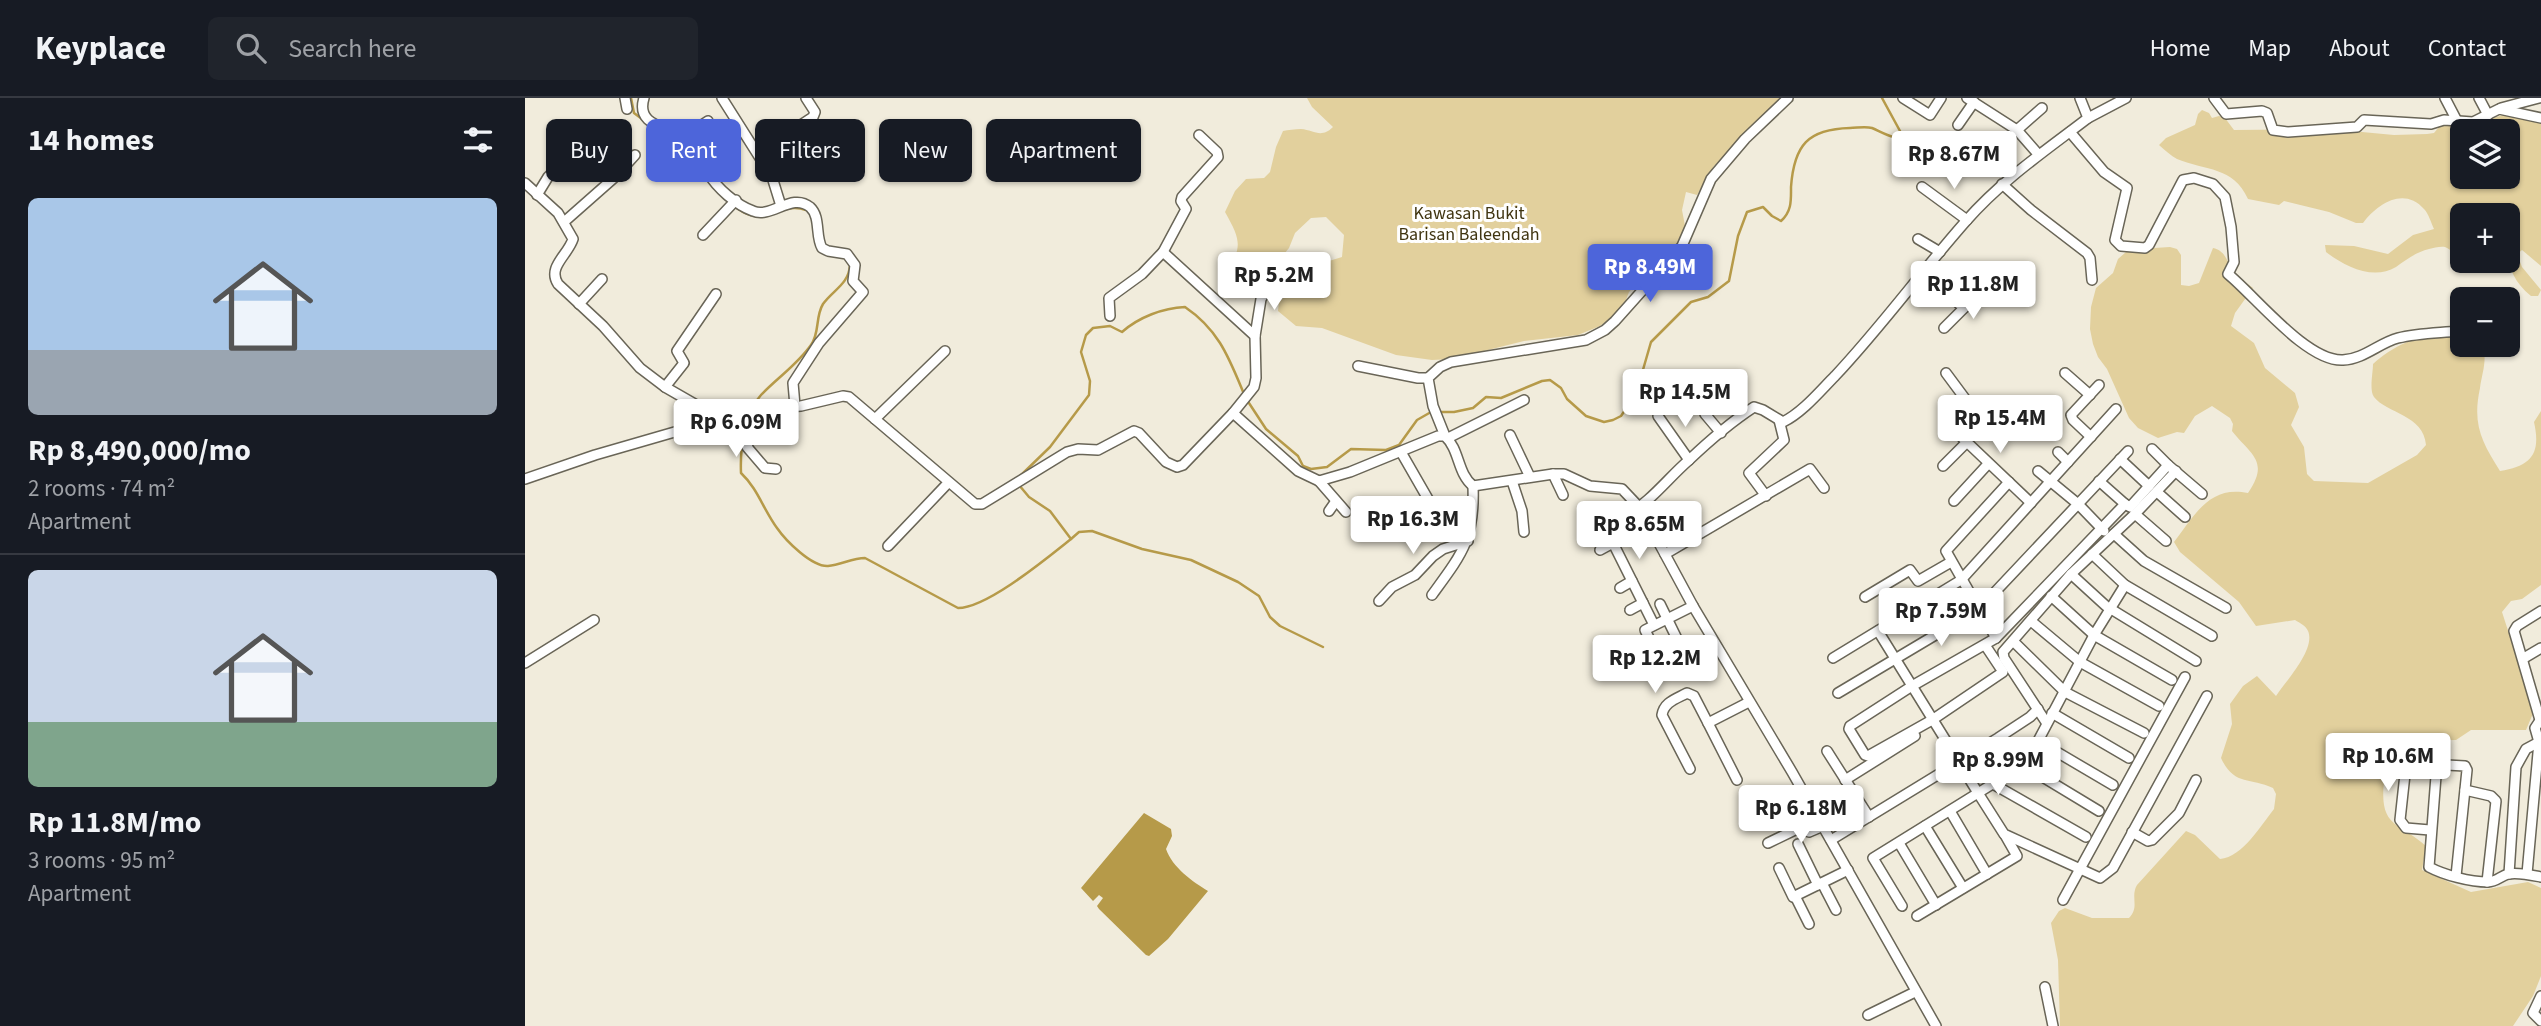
<!DOCTYPE html>
<meta charset="utf-8">
<style>
:root{--surface:#171b24;--page:#20242c;--text:#f1f3f6;--muted:#9ea1a6;--line:#363941;--accent:#4d65da}
body{margin:0;font-family:"Source Sans 3",sans-serif;background:var(--page);color:var(--text);height:100vh;display:flex;flex-direction:column;font-size:26px;white-space:nowrap}
*{box-sizing:border-box;margin:0}
p{font-size:23px;color:var(--muted)}
.icon{flex:none;width:38px;height:38px;fill:none;stroke:currentColor;stroke-width:2;stroke-linecap:round;stroke-linejoin:round}
.map{position:relative;flex:1;overflow:hidden}
.sheet{display:flex;flex-direction:column;background:var(--surface);width:525px}
.sheet>*{flex:none}
.top-card{position:absolute;left:21px;top:21px;width:665px;height:63px;display:flex;gap:14px}
.buttons{position:absolute;left:1925px;top:21px;display:grid;gap:14px}
.buttons a{display:grid;place-items:center;width:70px;height:70px;border-radius:10px;background:var(--surface);box-shadow:0 2px 5px #0004;font-size:35px}
.price{position:absolute;translate:-50% -60px;padding:0 16px;border-radius:7px;background:#fff;color:#222;font-size:23px;line-height:46px;filter:drop-shadow(0 2px 4px #0008)}
.price::after{content:'';position:absolute;left:50%;top:42px;width:21px;height:16px;margin-left:-10px;background:inherit;clip-path:polygon(0 0,100% 0,50% 100%)}
.price.current{background:var(--accent);color:#fff}
ul{padding:0;list-style:none}
li{display:grid;align-content:center;gap:14px;height:371px;padding:0 28px}
li+li{border-top:2px solid var(--line)}
li span{display:grid;place-items:center;height:217px;border-radius:10px;color:#555}
li>.icon{margin-inline-start:auto}
span .icon{width:126px;height:126px;fill:#fffc;stroke-width:1}
li b{font-size:30px}
h2{display:flex;justify-content:space-between;align-items:center;height:84px;padding:0 28px;font-size:30px}
.pill{padding:0 24px;border-radius:10px;background:var(--surface);box-shadow:0 2px 5px #0004;font-size:24px;line-height:63px}
.pill.current{background:var(--accent);color:#fff}
header{display:flex;align-items:center;gap:42px;box-sizing:border-box;height:98px;padding:0 35px;background:var(--surface);border-bottom:2px solid var(--line)}
header strong{font-size:33px}
nav{display:flex;gap:38px;margin-inline-start:auto;font-size:24px}
.search{width:490px;height:63px;background:var(--page);display:flex;align-items:center;gap:18px;box-sizing:border-box;padding:0 24px;border-radius:10px;color:var(--muted);font-size:26px}
main{display:flex;flex:1;min-height:0}
.map>svg:first-child{display:block}
.green{fill:#e2d09d;fill-rule:evenodd}
.water{fill:#b69a49}
.lines{fill:none;stroke-linecap:round;stroke-linejoin:round}
.stream{stroke:#b69a49;stroke-width:2.5}
.street-casing{stroke:#696557;stroke-width:12}
.street{stroke:#fff;stroke-width:9}
.labels{text-anchor:middle;dominant-baseline:central;stroke-width:6;stroke-linejoin:round;paint-order:stroke}
.park-label{font-size:18px;fill:#403511;stroke:#fff}
</style>
<header>
<strong>Keyplace</strong>
<div class="search"><svg class="icon" aria-label="search" viewBox="0 0 24 24"><circle cx="10" cy="10" r="6"/><path d="M15 15l6 6"/></svg>Search here</div>
<nav><a>Home</a><a>Map</a><a>About</a><a>Contact</a></nav>
</header>
<main>
<section class="sheet">
<h2>14 homes<svg class="icon" aria-label="filters" viewBox="0 0 24 24"><path d="M4 7h16M4 17h16"/><circle cx="9" cy="7" r="2"/><circle cx="15" cy="17" r="2"/></svg></h2>
<ul>
<li><span style="background:linear-gradient(#a9c7e8 70%,#9aa5b1 0)"><svg class="icon" aria-label="home" viewBox="0 0 24 24"><path d="M3 11l9-7 9 7M6 9v11h12V9"/></svg></span><div><b>Rp 8,490,000/mo</b><p>2 rooms · 74 m²</p><p>Apartment</p></div></li>
<li><span style="background:linear-gradient(#c9d6e8 70%,#7fa58c 0)"><svg class="icon" aria-label="home" viewBox="0 0 24 24"><path d="M3 11l9-7 9 7M6 9v11h12V9"/></svg></span><div><b>Rp 11.8M/mo</b><p>3 rooms · 95 m²</p><p>Apartment</p></div></li>
</ul>
</section>
<div class="map">
<svg width="2016" height="928" viewBox="0 0 2016 928">
<rect width="100%" height="100%" fill="#f1ecdc"/>
<g class="green">
<path d="M782 0H1255L1189 68 1172 97 1161 94 1157 112 1161 133 1157 140 1104 194 1101 202 1087 219 1075 228 1053 237 999 243 927 261 907 262 871 257 797 230 771 228 753 213 754 204 768 191 793 180 804 163 817 159 819 137 801 119 786 120 770 135 764 150 755 161 709 183H701L700 180C716 148 718 146 700 114L710 93 721 81 739 80 745 74 751 49 758 33C763 32 770 31 776 31 789 32 796 41 808 29L787 9Z"/>
<path d="M1677 12 1684 15 1687 20 1694 18 1700 20 1709 32 1805 31 1869 37 1902 36 1909 35 1914 29 1926 23H1960L1992 12 2016 19V168L1997 152 1992 156 1997 169 2016 192 2013 198H2006C1977 174 1983 152 1983 117H1937V163C1932 159 1926 151 1920 149 1915 148 1909 150 1904 151 1891 154 1881 162 1871 169 1848 183 1819 168 1801 154L1800 147 1829 148 1863 156 1888 137 1909 131C1906 125 1904 116 1899 111 1879 88 1852 106 1838 125H1831L1804 114 1759 103 1754 107 1723 101C1708 68 1681 73 1652 61 1646 58 1640 52 1634 47L1641 40 1670 27 1673 16ZM1937 33H1983V79H1937Z"/>
<path d="M1645 149 1652 151 1656 157V187L1664 188 1674 185 1688 150C1702 153 1702 166 1710 176 1715 181 1723 186 1728 190L1710 215 1706 228 1729 245 1740 270 1770 295 1774 309 1766 327 1779 349 1782 376 1789 383 1843 385 1892 357 1901 347C1899 317 1861 315 1849 299 1844 292 1848 275 1848 266 1872 244 1904 232 1937 239V247H1957C1963 261 1957 275 1955 290 1947 327 1957 344 1975 373 2007 368 2016 355 2009 324L2016 313V487L1997 501 1986 503 1977 514 2009 613 2001 632H1946L1931 642 1889 643 1875 651 1866 684H1859C1854 730 1874 724 1901 748L1897 772 1946 794 2003 784 2016 790V878L2008 898 1988 928H1535L1533 862 1526 825 1534 813 1540 810 1567 820H1604C1615 809 1605 799 1612 787L1661 733 1670 737 1695 761C1718 759 1736 727 1749 711L1751 696 1748 690C1724 679 1709 688 1696 660L1707 626 1705 606 1718 588 1732 578 1751 598C1761 583 1791 551 1783 533 1781 528 1775 525 1770 522L1731 528 1714 504 1655 454 1649 444C1670 417 1684 387 1723 395 1745 363 1726 357 1707 333L1708 326 1705 320 1687 308 1670 318 1659 335 1652 334 1633 340 1613 330 1604 320 1582 271 1573 259 1568 246 1565 231 1566 209 1571 190 1588 175 1593 161 1601 154 1614 151Z"/>
</g>
<path class="water" d="M619 715 646 731 647 738 641 751C647 769 668 784 683 793L643 841 624 858 621 857 574 811 572 808 578 800 574 797 568 803 556 790Z"/>
<g class="lines">
<g class="stream">
<path d="M106 0 109 15 121 24"/>
<path d="M212 110C241 132 255 102 281 112"/>
<path d="M325 167C324 186 308 192 298 206 290 219 295 235 286 247 272 267 252 280 236 297 219 315 215 351 216 375 233 391 238 411 252 430 261 443 287 469 303 468 316 467 327 460 340 460L433 510C462 510 522 460 546 441L525 413 504 399 494 387"/>
<path d="M722 302 741 331 773 358 778 368 786 371 802 369 826 351 861 352 874 347 892 322 906 314H929L948 310 961 299 976 300 1017 283 1025 282 1036 290 1042 301 1061 318 1079 324 1088 322 1096 318 1111 296 1126 244 1166 204 1183 199 1204 183 1213 138 1222 114 1238 109 1247 118 1256 123C1267 113 1266 102 1266 89 1269 47 1283 31 1325 30 1332 30 1340 28 1347 30 1356 34 1362 38 1372 40L1375 33 1357 0"/>
<path d="M492 381 525 349 564 297 565 283 556 254 561 237 568 230 585 228 597 234C614 219 638 210 660 209 694 232 704 260 719 296"/>
<path d="M546 441 554 434 567 433 617 451 666 462 713 484 734 498 745 519 755 528 798 549"/>
</g>
<defs>
<g id="street">
<path d="M100 0 102 11"/>
<path d="M119 0C109 32 152 28 168 46 175 53 178 66 183 75 192 90 211 107 228 113 246 121 267 94 285 109 296 119 290 138 297 150L303 153 322 156 330 167 328 183 338 194 294 245 268 285 270 308"/>
<path d="M197 0 247 79 256 108"/>
<path d="M1378 0 1405 17 1416 0"/>
<path d="M1442 0 1492 32 1513 56"/>
<path d="M1689 0 1701 16 1737 13 1742 15 1748 32 1763 34 1832 29 1839 22 1906 26 1919 22 1948 24 1974 11 2016 20"/>
<path d="M1920 0 1931 21"/>
<path d="M1954 0 1963 17"/>
<path d="M1976 10 2014 0"/>
<path d="M1563 20 1601 0"/>
<path d="M1433 27 1449 4"/>
<path d="M1492 32 1517 10"/>
<path d="M1545 34 1579 74 1602 90 1590 142 1596 148 1620 150 1624 147 1658 82 1669 80 1688 86 1700 99 1706 129 1709 164 1703 176C1731 199 1782 264 1818 262 1839 261 1854 245 1873 240 1892 235 1913 235 1933 233"/>
<path d="M169 47 174 29 183 23"/>
<path d="M233 55 288 19 290 14 281 0"/>
<path d="M0 85 33 115 48 141C43 157 22 169 33 186L78 228 115 270 140 289 180 312 229 318 251 310 276 308 318 298 324 299 450 406H457L542 354 553 351 573 352 609 333 614 335 641 364 652 369 658 367 708 315 773 373 794 383 825 374 913 338H920C935 352 932 375 948 388L1028 376H1039L1065 388 1097 391 1115 410 1168 508 1267 674 1411 928"/>
<path d="M1477 86 1506 112 1562 155 1565 160 1567 182"/>
<path d="M1397 89 1442 122"/>
<path d="M12 97 23 79 56 46"/>
<path d="M39 124 90 79 110 57"/>
<path d="M178 137 211 102"/>
<path d="M1393 141 1415 154"/>
<path d="M638 154 730 238"/>
<path d="M1398 176 1439 210"/>
<path d="M54 206 77 181"/>
<path d="M585 218 584 200 617 176 638 154 661 111 656 103 657 99 693 59 692 54 674 37"/>
<path d="M1419 230 1455 194"/>
<path d="M833 268 893 280H903"/>
<path d="M1421 275 1444 306 1426 329 1506 405"/>
<path d="M1540 275 1565 297"/>
<path d="M140 289 159 265 152 253 191 196"/>
<path d="M708 315 729 289 731 280 730 238 736 201 749 181"/>
<path d="M1180 316 1196 335"/>
<path d="M231 317 222 349 240 370 251 371"/>
<path d="M1133 318 1164 362"/>
<path d="M350 321 420 253"/>
<path d="M985 337 1005 379"/>
<path d="M920 338 908 308 903 280 915 269 926 264 1061 242 1080 232 1090 223 1157 148 1186 81 1220 41 1263 0"/>
<path d="M1566 339 1548 322 1546 317 1574 287"/>
<path d="M923 340 999 302"/>
<path d="M1627 351 1643 367"/>
<path d="M876 354 903 401 912 411"/>
<path d="M1533 354 1543 364"/>
<path d="M1595 361 1624 388"/>
<path d="M1418 368 1441 345"/>
<path d="M1513 373 1553 406 1579 433"/>
<path d="M1028 376 1038 397"/>
<path d="M0 381 70 357 160 331 180 312"/>
<path d="M794 383 821 414"/>
<path d="M987 383 997 413 999 434"/>
<path d="M1574 383 1600 406"/>
<path d="M1632 394 1660 419"/>
<path d="M1241 398 1224 375 1259 342 1254 322"/>
<path d="M1429 403 1463 366"/>
<path d="M1071 411 1129 527"/>
<path d="M804 413 811 403"/>
<path d="M1610 416 1641 443"/>
<path d="M1101 417C1125 405 1143 380 1164 362 1184 343 1206 324 1229 309L1238 312 1258 324C1278 314 1295 293 1310 278 1357 228 1396 174 1441 123 1477 82 1520 53 1563 20L1555 0"/>
<path d="M1127 434 1152 419"/>
<path d="M1589 436 1619 463 1701 510"/>
<path d="M363 448 423 385"/>
<path d="M1075 452 1088 445"/>
<path d="M1140 456 1285 371 1299 390"/>
<path d="M1567 456 1600 487 1687 538"/>
<path d="M1546 476 1581 508 1671 563"/>
<path d="M1095 490 1107 483"/>
<path d="M907 497C937 456 950 441 948 388"/>
<path d="M1526 498 1569 537 1647 582"/>
<path d="M1340 499 1385 472 1393 483 1426 464"/>
<path d="M854 503 867 489 890 477 908 458 918 451 943 443"/>
<path d="M1135 506 1154 545"/>
<path d="M1105 512 1118 505"/>
<path d="M1506 523 1555 564 1634 608"/>
<path d="M1353 533 1431 659"/>
<path d="M1471 540 1454 511 1603 353"/>
<path d="M1488 543 1540 594 1619 635"/>
<path d="M1460 547 1478 574 1407 622 1343 658 1340 657 1324 631 1325 628 1387 588 1471 540 1600 406 1605 409 1643 367 1677 396"/>
<path d="M1103 560 1128 547"/>
<path d="M1134 560 1120 532 1168 508"/>
<path d="M1308 560 1436 482 1591 311"/>
<path d="M1999 560 2016 550"/>
<path d="M0 565 69 522"/>
<path d="M1313 595 1454 511 1421 453 1484 384"/>
<path d="M1527 615 1604 660"/>
<path d="M2015 622 1989 533 1992 528 2016 513"/>
<path d="M1521 624 1479 560 1478 554 1546 476 1610 416 1651 373"/>
<path d="M1513 643 1588 687"/>
<path d="M1302 653 1344 719"/>
<path d="M1434 664 1453 695 1498 667 1513 643 1569 537 1600 487"/>
<path d="M1912 665 1904 769C1919 777 1945 784 1963 784 1971 784 1976 778 1983 776 1993 774 2006 777 2016 779"/>
<path d="M1498 667 1574 713"/>
<path d="M1165 671 1137 617C1139 604 1151 601 1162 595L1169 598 1183 625"/>
<path d="M1212 682 1183 625 1224 604"/>
<path d="M1320 682 1390 638"/>
<path d="M1468 686 1561 739"/>
<path d="M1940 692 1966 698 1971 703 1962 784"/>
<path d="M1425 713 1462 776"/>
<path d="M1400 728 1438 790"/>
<path d="M1905 732 1881 730 1875 722 1881 667 1885 665 1940 668 1942 672 1931 778"/>
<path d="M1607 734 1623 743 1627 742 1654 715 1671 682"/>
<path d="M1306 742 1473 640 1505 619 1513 611"/>
<path d="M1243 745 1274 730 1284 734 1298 728"/>
<path d="M1374 745 1411 807"/>
<path d="M1273 746 1293 787"/>
<path d="M1254 770 1268 799 1323 772"/>
<path d="M1984 776 1991 669 2001 651 2014 644"/>
<path d="M2002 776 2014 644 2010 630 2016 621"/>
<path d="M1297 785 1311 812"/>
<path d="M1270 798 1284 826"/>
<path d="M1538 802 1660 579"/>
<path d="M1377 808 1348 760 1453 695 1479 736 1575 780 1588 770 1682 598"/>
<path d="M1392 818 1492 758 1480 737"/>
<path d="M1520 889 1528 928"/>
<path d="M2016 898 2008 915 2016 923"/>
<path d="M1343 917 1390 894"/>
</g>
</defs>
<use href="#street" class="street-casing"/>
<use href="#street" class="street"/>
</g>
<g class="labels">
<g class="park-label">
<text x="944" y="115">Kawasan Bukit<tspan x="944" dy="21">Barisan Baleendah</tspan></text>
</g>
</g>
</svg>
<div class="buttons">
<a><svg class="icon" aria-label="layers" viewBox="0 0 24 24"><path d="M12 4l9 5-9 5-9-5zM3 14l9 5 9-5"/></svg></a>
<a>+</a>
<a>−</a>
</div>
<b class="price" style="left:1429px;top:93px">Rp 8.67M</b>
<b class="price current" style="left:1125px;top:206px">Rp 8.49M</b>
<b class="price" style="left:749px;top:214px">Rp 5.2M</b>
<b class="price" style="left:1448px;top:223px">Rp 11.8M</b>
<b class="price" style="left:1160px;top:331px">Rp 14.5M</b>
<b class="price" style="left:1475px;top:357px">Rp 15.4M</b>
<b class="price" style="left:211px;top:361px">Rp 6.09M</b>
<b class="price" style="left:888px;top:458px">Rp 16.3M</b>
<b class="price" style="left:1114px;top:463px">Rp 8.65M</b>
<b class="price" style="left:1416px;top:550px">Rp 7.59M</b>
<b class="price" style="left:1130px;top:597px">Rp 12.2M</b>
<b class="price" style="left:1863px;top:695px">Rp 10.6M</b>
<b class="price" style="left:1473px;top:699px">Rp 8.99M</b>
<b class="price" style="left:1276px;top:747px">Rp 6.18M</b>
<div class="top-card">
<a class="pill">Buy</a>
<a class="pill current">Rent</a>
<a class="pill">Filters</a>
<a class="pill">New</a>
<a class="pill">Apartment</a>
</div>
</div>
</main>
